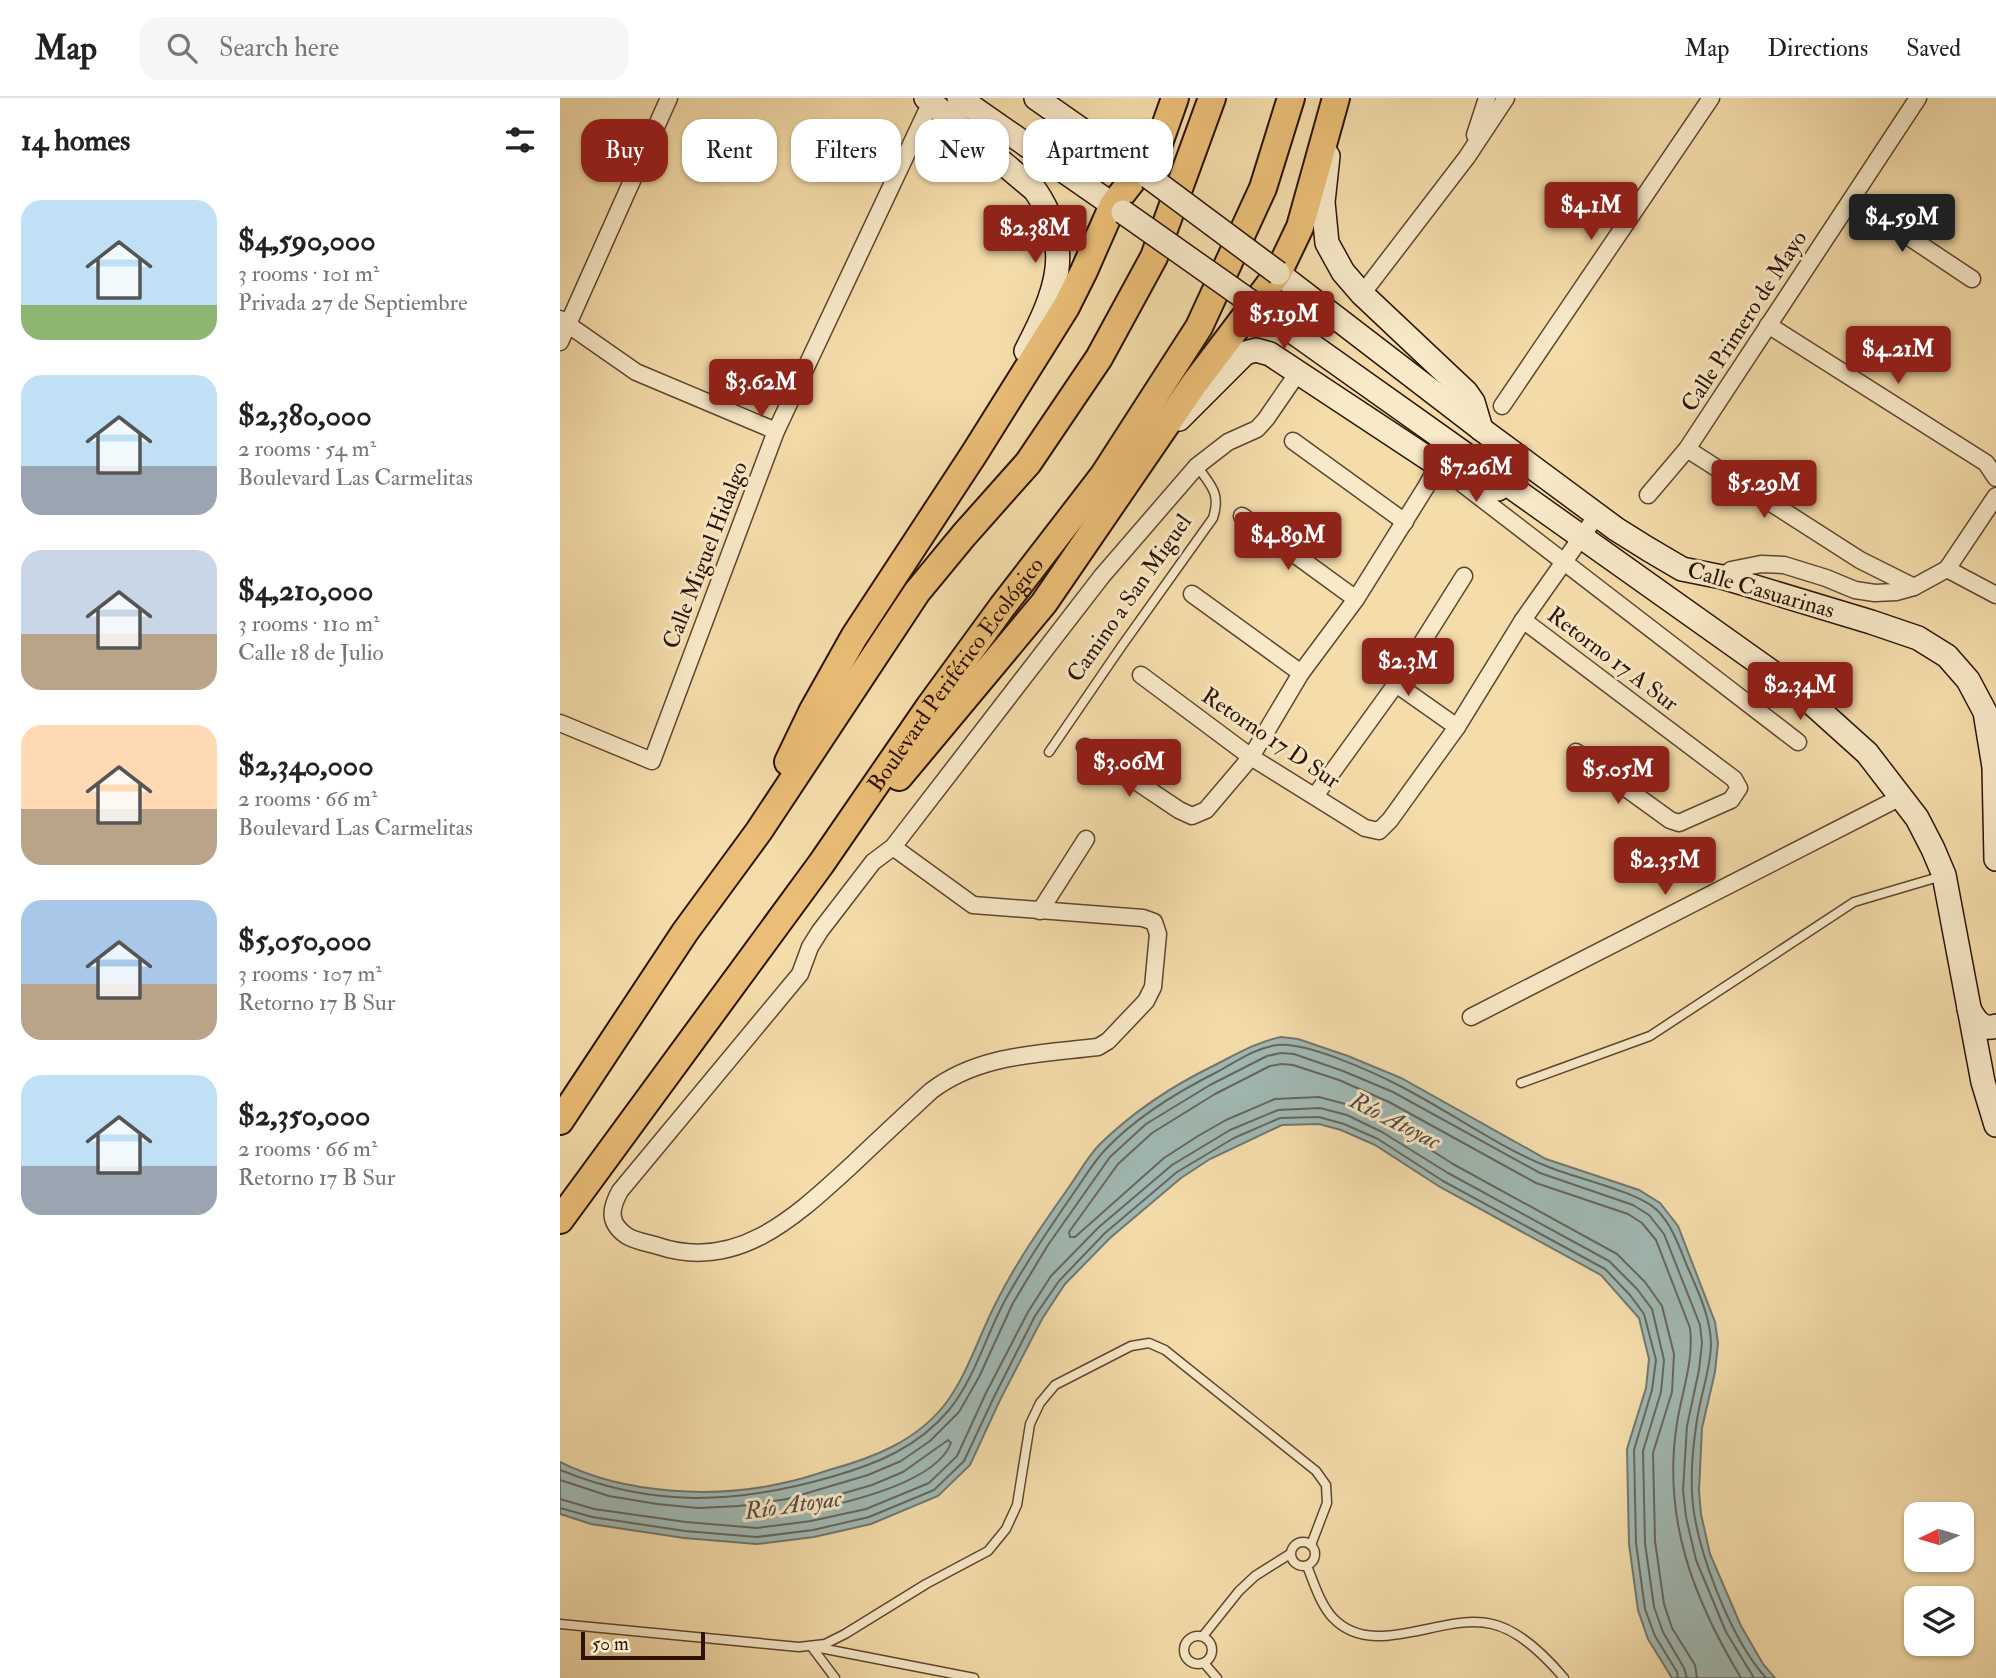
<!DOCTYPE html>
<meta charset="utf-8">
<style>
:root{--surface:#fff;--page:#f6f6f6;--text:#222;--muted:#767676;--line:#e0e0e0;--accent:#8f2418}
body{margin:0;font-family:"IM FELL Double Pica",serif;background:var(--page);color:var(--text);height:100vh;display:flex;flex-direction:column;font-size:26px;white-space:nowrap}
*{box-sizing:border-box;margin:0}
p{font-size:23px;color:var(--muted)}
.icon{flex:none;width:38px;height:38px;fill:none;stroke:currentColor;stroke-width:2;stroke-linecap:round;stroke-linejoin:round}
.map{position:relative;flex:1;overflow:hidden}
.drawer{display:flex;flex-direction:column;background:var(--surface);width:560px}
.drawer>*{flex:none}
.banner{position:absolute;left:21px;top:21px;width:665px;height:63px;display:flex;gap:14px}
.needle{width:46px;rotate:265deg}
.buttons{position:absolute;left:1344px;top:1404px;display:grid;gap:14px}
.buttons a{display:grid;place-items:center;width:70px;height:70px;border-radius:14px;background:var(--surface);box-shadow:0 2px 5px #0004;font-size:35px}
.scale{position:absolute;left:21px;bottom:18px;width:124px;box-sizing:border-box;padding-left:7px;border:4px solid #2c1306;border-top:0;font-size:19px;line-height:24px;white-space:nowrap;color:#2c1306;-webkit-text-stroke:5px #f8e9c8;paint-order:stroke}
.price{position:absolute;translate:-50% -60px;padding:0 16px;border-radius:7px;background:var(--accent);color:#fff;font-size:23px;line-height:46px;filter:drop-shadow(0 2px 4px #0008)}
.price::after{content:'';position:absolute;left:50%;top:42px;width:21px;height:16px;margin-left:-10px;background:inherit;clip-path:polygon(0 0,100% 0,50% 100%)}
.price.active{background:#222;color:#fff}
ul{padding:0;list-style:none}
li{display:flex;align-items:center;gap:21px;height:175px;padding:0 21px}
li span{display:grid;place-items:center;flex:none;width:196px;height:140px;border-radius:21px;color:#555}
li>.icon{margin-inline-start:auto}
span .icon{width:84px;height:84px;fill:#fffc;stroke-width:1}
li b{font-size:30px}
h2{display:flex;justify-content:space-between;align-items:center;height:84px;padding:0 21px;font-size:30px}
.chip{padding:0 24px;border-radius:21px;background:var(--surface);box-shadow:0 2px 5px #0004;font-size:24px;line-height:63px}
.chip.active{background:var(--accent);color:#fff}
header{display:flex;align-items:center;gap:42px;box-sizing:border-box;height:98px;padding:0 35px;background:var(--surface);border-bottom:2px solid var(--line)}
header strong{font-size:33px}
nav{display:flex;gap:38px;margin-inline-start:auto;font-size:24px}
.search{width:490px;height:63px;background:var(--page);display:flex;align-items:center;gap:18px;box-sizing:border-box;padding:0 24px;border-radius:21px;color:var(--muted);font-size:26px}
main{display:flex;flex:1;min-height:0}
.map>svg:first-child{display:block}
.water{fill:#a0b9b4;stroke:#72776e;stroke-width:2}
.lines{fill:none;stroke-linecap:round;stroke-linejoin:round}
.shore{stroke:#66665d;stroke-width:2}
.service-casing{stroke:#5e462f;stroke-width:11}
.minor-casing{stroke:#5e462f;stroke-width:19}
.secondary-casing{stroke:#2c1306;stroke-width:26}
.trunk-casing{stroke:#2c1306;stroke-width:30}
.service{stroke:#f8e9c8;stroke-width:8}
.minor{stroke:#f8e9c8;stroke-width:16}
.secondary{stroke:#f8e9c8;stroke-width:23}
.trunk{stroke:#eabe76;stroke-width:26}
.secondary-bridge-casing{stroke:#2c1306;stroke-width:26;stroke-linecap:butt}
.secondary-bridge{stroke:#f8e9c8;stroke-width:23}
.labels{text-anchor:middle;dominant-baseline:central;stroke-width:6;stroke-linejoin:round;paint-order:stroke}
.street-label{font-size:23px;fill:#2c1306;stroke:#f8e9c8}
.water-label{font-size:24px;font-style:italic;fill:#554d43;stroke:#f8e9c8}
</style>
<header>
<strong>Map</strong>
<div class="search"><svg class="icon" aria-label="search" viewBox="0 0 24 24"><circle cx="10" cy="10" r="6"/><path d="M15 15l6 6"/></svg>Search here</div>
<nav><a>Map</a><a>Directions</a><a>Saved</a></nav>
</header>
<main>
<section class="drawer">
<h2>14 homes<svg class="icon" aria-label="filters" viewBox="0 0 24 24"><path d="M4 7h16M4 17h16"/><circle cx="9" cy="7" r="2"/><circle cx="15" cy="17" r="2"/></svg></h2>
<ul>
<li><span style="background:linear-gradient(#bfe0f5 75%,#8fb573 0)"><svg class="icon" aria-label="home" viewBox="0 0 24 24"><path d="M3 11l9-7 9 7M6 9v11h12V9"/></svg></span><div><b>$4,590,000</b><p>3 rooms · 101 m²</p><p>Privada 27 de Septiembre</p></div></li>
<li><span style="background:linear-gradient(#bfe0f5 65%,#9aa5b1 0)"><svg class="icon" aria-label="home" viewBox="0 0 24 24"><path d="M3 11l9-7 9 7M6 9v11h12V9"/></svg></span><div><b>$2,380,000</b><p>2 rooms · 54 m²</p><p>Boulevard Las Carmelitas</p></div></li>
<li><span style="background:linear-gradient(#c9d6e8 60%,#b9a48a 0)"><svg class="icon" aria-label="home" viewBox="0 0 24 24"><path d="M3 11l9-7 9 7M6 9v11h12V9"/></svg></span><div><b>$4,210,000</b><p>3 rooms · 110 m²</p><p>Calle 18 de Julio</p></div></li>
<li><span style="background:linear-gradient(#ffd9b3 60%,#b9a48a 0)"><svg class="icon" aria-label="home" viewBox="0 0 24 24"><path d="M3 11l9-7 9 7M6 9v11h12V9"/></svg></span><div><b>$2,340,000</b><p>2 rooms · 66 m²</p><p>Boulevard Las Carmelitas</p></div></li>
<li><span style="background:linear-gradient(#a9c7e8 60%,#b9a48a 0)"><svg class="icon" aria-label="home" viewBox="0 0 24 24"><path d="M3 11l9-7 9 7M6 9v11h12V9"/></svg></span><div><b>$5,050,000</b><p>3 rooms · 107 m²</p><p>Retorno 17 B Sur</p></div></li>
<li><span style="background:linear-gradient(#bfe0f5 65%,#9aa5b1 0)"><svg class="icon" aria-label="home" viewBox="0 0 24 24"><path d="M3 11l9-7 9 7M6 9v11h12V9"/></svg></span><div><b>$2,350,000</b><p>2 rooms · 66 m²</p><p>Retorno 17 B Sur</p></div></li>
</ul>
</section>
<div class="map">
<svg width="1436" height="1580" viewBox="0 0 1436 1580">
<rect width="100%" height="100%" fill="#f5ddab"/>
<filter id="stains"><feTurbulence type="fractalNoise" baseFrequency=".00286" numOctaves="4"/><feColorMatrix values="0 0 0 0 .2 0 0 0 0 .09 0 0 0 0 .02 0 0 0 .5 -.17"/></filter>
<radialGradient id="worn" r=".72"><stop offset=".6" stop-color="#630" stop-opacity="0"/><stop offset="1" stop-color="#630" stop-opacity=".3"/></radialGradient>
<path class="water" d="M721 939 738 941 788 958 841 980 986 1061 1079 1092 1100 1105 1118 1128 1155 1224 1158 1245 1155 1274 1142 1330 1139 1393 1141 1416 1150 1456 1181 1528 1203 1566 1215 1580H1112L1088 1541 1078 1512 1069 1446 1067 1351 1086 1290 1089 1261 1079 1220 1041 1177 880 1089 815 1047 781 1032 759 1026 722 1027 650 1061 621 1080 550 1140 505 1186 482 1221 440 1302 410 1367 378 1398 311 1426 254 1439 197 1446 124 1440 31 1426 0 1416V1364C63 1396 155 1401 223 1385 239 1382 254 1377 269 1372 313 1360 357 1343 386 1305 409 1274 420 1234 438 1201 458 1161 484 1125 509 1089 519 1075 528 1058 540 1046 573 1014 612 988 653 968 675 957 696 944 721 939Z"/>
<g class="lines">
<g class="shore">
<path d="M388 1342 391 1345C376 1385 287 1404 250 1413L241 1412 243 1407 312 1387 343 1374Z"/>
<path d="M0 1372C92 1410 177 1406 271 1379 317 1366 358 1349 389 1312 416 1279 427 1233 448 1197 468 1162 490 1129 513 1096 524 1081 533 1064 546 1051 577 1018 619 993 659 973 677 963 697 949 718 947 747 944 813 974 840 988 889 1013 935 1047 986 1068 1014 1080 1077 1093 1097 1112 1112 1127 1119 1148 1127 1168 1138 1193 1151 1220 1151 1247 1150 1275 1139 1301 1136 1329 1133 1349 1131 1373 1132 1394 1134 1447 1170 1540 1206 1580"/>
<path d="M0 1382 49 1398 97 1406 138 1410 179 1408 227 1401 308 1377 341 1363 370 1343 399 1314 419 1279 453 1205 488 1147 550 1059 586 1026 650 987 707 958 721 955 734 956 783 973 833 994 980 1075 1073 1107 1089 1117 1104 1136 1140 1227 1142 1245 1139 1272 1127 1328 1123 1392 1126 1419 1136 1462 1166 1534 1194 1580"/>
<path d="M0 1401 34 1411 126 1424 197 1430 251 1423 306 1411 369 1385 397 1358 426 1295 468 1214 491 1178 539 1129 612 1067 670 1032 718 1012 760 1010 787 1017 822 1034 888 1075 1049 1163 1077 1191 1092 1211 1104 1262 1101 1294 1083 1353 1085 1445 1094 1509 1103 1534 1124 1570 1127 1580"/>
<path d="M0 1410 32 1419 125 1433 197 1439 253 1432 309 1419 374 1392 404 1363 434 1299 475 1218 499 1183 545 1135 617 1074 674 1040 720 1020 759 1019 784 1026 818 1041 883 1083 1045 1171 1070 1197 1084 1216 1096 1262 1092 1292 1074 1352 1076 1445 1085 1511 1095 1538 1117 1574 1118 1580"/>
<path d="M1137 1580 1135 1567 1112 1530 1104 1506 1095 1443 1093 1355 1112 1294 1114 1256 1102 1208 1085 1184 1057 1156 893 1066 827 1024 789 1007 759 999 715 1001 666 1022 638 1038 604 1060 515 1139H510L509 1134 558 1066 592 1035 655 996 710 968 722 966 733 967 779 982 829 1004 976 1085 1068 1116 1082 1125 1096 1142 1130 1230C1134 1263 1122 1293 1117 1325 1102 1420 1133 1500 1181 1580"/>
</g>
<defs>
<g id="service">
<path d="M489 654 561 549 653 420C661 395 651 388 637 368"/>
<path d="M961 985 1090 938 1294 804 1382 778"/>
<circle cx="743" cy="1456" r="12"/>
<path d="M747 1468C754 1485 760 1506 773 1520 814 1563 882 1514 932 1526 959 1532 987 1560 1004 1580"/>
<path d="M0 1526 239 1549 265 1546 285 1536 366 1486 428 1453 446 1431 457 1407 470 1326 480 1305 495 1287 571 1248 589 1245 605 1252 756 1373 766 1387 767 1405 751 1447"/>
<circle cx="638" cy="1552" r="14"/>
<path d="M643 1538 679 1493 695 1478 730 1456"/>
<path d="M251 1548 275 1580"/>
<path d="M255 1549 414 1580"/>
<path d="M644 1565 657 1580"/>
</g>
<g id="minor">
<path d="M915 37 927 0"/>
<path d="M1292 101 1412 181"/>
<path d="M802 196 907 59 946 0"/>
<path d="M0 221 76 274 216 333"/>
<path d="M1208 227 1426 365 1436 380"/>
<path d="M0 244 109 0"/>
<path d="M942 308 1151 0"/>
<path d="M733 343 845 424"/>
<path d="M1127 351 1300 462 1354 489"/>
<path d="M1088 397 1127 351 1358 0"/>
<path d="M682 418 796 501"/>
<path d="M1387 471 1436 497"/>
<path d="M1162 479 1171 472 1201 466 1224 467 1266 480 1295 492 1315 495 1336 494 1354 489 1387 471 1436 398"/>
<path d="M632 496 741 575"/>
<path d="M963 522 1174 681 1179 690 1171 702 1119 725 1110 722 1016 654"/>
<path d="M581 577 691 659 805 730 819 733 830 722 897 629 963 522 1037 417"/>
<path d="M836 586 897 629"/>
<path d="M0 625 92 663 216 333 371 4"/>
<path d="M525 649 619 712 632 718 646 712 691 659 741 575 796 501 866 389 878 367 1238 644"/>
<path d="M755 698 836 586 904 478"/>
<path d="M333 749 413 807 583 820 594 824 598 836 593 889 586 903 548 943 538 949C480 956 419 956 371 993 345 1017 319 1041 293 1066 238 1116 179 1175 98 1148 88 1145 75 1143 67 1138 48 1125 50 1111 60 1093L240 876 250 849 260 833 313 764 333 749 542 478 637 368 668 344 697 331 706 321 737 276"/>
<path d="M480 813 526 741"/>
<path d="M911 919 1341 699"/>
</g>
<g id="secondary">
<path d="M366 0 475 92C515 151 496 195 466 253"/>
<path d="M399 0 563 114"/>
<path d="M476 0 589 79"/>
<path d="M768 58 763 104 767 145 783 174 802 196 906 294 913 304 921 331"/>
<path d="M718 175 925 334 1056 431 1088 451 1122 471 1162 479 1311 524 1358 540 1387 558 1408 582 1425 614 1434 669 1436 761"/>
<path d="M695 207 1237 592 1307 655 1357 720 1373 751 1384 777 1423 984 1436 1027"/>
<path d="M619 321 685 255 696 252 710 256 878 367 938 391"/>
<path d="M1409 911C1415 922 1422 933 1436 928"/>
</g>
<g id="trunk">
<path d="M228 664 253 612 294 539 414 356 506 209 524 173 553 107 597 51 615 0"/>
<path d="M339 679 484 505 634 286 718 175 740 129 776 0"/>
<path d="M0 1023 125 834 199 733 357 494 404 437 468 365 539 260 594 159 652 0"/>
<path id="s1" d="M0 1122 261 766 369 609 442 509 543 378 639 229 703 90 731 0"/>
</g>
</defs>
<use href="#service" class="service-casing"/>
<use href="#minor" class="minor-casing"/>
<use href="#secondary" class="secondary-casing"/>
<use href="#trunk" class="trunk-casing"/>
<use href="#service" class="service"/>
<use href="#minor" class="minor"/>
<use href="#secondary" class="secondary"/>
<use href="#trunk" class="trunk"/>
<defs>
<g id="secondary-bridge">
<path d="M589 79 718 175"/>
<path d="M563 114 695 207"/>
</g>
</defs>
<use href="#secondary-bridge" class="secondary-bridge-casing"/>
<use href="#secondary-bridge" class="secondary-bridge"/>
</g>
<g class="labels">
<g class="street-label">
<text transform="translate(1184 223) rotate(-57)">Calle Primero de Mayo</text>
<text transform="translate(145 457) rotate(-69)">Calle Miguel Hidalgo</text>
<text transform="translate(1201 492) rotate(16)">Calle Casuarinas</text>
<text transform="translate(569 500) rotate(-55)">Camino a San Miguel</text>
<text transform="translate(1053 561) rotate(37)">Retorno 17 A Sur</text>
<text stroke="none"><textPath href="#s1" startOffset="674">Boulevard Periférico Ecológico</textPath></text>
<text transform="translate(711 640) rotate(34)">Retorno 17 D Sur</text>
</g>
<g class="water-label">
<text transform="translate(835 1023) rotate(27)">Río Atoyac</text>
<text transform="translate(233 1407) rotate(-8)">Río Atoyac</text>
</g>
</g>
<rect width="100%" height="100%" filter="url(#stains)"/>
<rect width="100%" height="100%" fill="url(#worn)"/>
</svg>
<div class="buttons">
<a><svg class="needle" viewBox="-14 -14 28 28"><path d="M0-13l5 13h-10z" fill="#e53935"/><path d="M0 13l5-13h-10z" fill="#767676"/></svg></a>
<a><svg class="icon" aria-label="layers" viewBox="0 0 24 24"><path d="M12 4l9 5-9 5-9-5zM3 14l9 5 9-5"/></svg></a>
</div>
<div class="scale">50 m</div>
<b class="price" style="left:1031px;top:144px">$4.1M</b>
<b class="price active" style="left:1342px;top:156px">$4.59M</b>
<b class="price" style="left:475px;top:167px">$2.38M</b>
<b class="price" style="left:724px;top:253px">$5.19M</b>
<b class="price" style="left:1338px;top:288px">$4.21M</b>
<b class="price" style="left:201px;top:321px">$3.62M</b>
<b class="price" style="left:916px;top:406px">$7.26M</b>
<b class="price" style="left:1204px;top:422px">$5.29M</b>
<b class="price" style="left:728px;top:474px">$4.89M</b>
<b class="price" style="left:848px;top:600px">$2.3M</b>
<b class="price" style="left:1240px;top:624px">$2.34M</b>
<b class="price" style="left:569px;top:701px">$3.06M</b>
<b class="price" style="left:1058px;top:708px">$5.05M</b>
<b class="price" style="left:1105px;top:799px">$2.35M</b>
<div class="banner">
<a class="chip active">Buy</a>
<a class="chip">Rent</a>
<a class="chip">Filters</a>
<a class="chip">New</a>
<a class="chip">Apartment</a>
</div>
</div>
</main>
